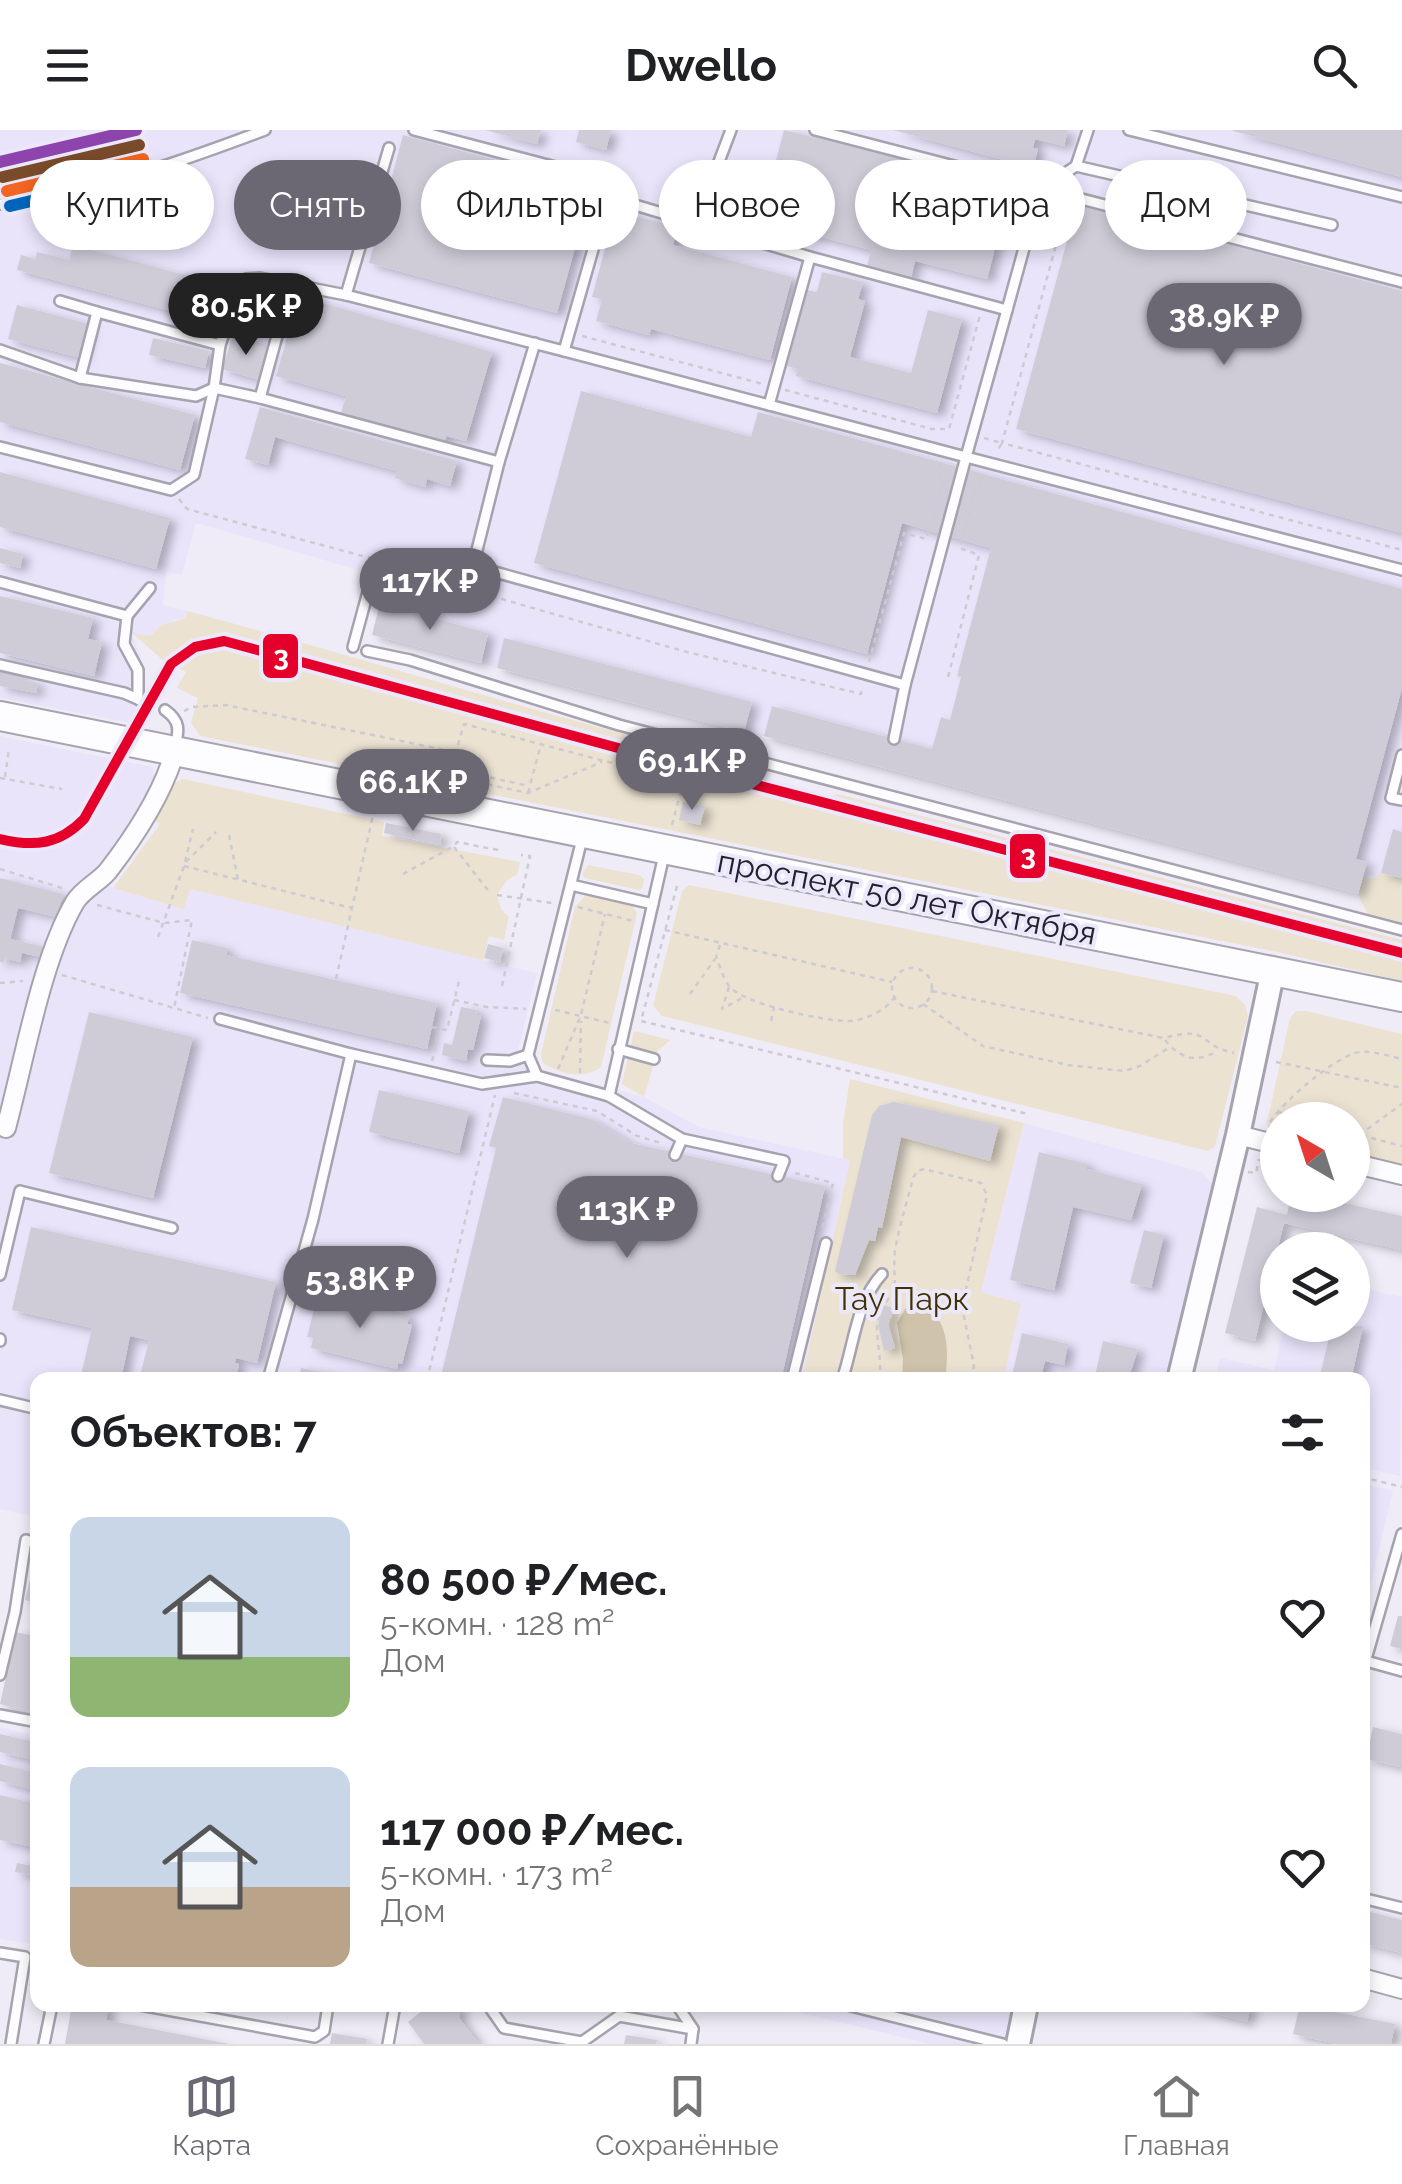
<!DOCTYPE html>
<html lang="ru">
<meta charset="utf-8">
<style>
:root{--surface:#fff;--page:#f2f2f2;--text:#202124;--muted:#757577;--line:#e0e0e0;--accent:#6b6874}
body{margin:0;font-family:Raleway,sans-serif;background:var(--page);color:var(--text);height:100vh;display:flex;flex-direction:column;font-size:38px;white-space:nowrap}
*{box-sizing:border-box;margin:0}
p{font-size:32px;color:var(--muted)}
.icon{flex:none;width:55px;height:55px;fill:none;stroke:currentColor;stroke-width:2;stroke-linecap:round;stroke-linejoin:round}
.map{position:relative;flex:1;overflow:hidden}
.sheet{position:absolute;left:30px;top:1242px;width:1340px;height:640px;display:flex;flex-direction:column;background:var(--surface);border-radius:20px;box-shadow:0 5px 15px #0003}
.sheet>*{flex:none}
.banner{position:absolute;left:30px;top:30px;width:1342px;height:90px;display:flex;gap:20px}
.needle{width:65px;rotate:321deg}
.fabs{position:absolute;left:1260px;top:972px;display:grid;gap:20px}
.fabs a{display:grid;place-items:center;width:110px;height:110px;border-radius:50%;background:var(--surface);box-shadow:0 5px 15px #0003;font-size:50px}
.price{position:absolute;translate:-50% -85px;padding:0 22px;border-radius:35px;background:var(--accent);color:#fff;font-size:32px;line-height:65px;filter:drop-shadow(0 2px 5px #0008)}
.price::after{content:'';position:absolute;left:50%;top:60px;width:30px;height:22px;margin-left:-15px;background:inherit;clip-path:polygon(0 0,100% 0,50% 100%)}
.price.active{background:#222;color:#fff}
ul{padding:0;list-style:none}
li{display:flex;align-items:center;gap:30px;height:250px;padding:0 40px}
li span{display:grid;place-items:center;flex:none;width:280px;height:200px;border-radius:20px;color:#555}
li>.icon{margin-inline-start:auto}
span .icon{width:120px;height:120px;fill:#fffc;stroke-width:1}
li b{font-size:42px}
h2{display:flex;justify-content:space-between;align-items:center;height:120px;padding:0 40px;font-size:42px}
.chip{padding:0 35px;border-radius:45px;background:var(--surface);box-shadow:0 5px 15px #0003;font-size:35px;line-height:90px}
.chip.active{background:var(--accent);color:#fff}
header{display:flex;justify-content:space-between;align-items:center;height:130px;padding:0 40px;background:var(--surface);font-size:45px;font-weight:700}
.tab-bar{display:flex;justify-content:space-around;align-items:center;height:140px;border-top:2px solid var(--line);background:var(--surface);font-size:28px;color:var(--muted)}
.tab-bar a{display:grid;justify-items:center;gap:5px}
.tab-bar .active{color:var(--accent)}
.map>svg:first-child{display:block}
.built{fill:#eae4fb}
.green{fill:#ebe2d2}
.water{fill:#cfc3ab}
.building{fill:#cfccd8;filter:url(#shadow)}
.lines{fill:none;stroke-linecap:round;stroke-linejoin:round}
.service-casing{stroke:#a6a3ae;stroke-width:14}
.minor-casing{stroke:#a6a3ae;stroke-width:22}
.tertiary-casing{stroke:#a6a3ae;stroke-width:28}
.primary-casing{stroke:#a6a3ae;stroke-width:32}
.path{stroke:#cdcbd1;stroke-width:2.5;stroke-dasharray:5 5;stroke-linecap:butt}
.service{stroke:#fdfcfe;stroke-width:9}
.minor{stroke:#fdfcfe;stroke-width:18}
.tertiary{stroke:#fdfcfe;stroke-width:22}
.primary{stroke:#fdfcfe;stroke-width:28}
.rail-1-casing{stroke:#ece8fc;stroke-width:20}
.rail-2-casing{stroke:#ece8fc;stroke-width:20}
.rail-3-casing{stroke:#ece8fc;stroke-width:20}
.rail-4-casing{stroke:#ece8fc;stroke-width:20}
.rail-1{stroke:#8e44ad;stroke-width:12}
.rail-2{stroke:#7a4b2a;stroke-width:12}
.rail-3{stroke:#f26522;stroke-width:12}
.rail-4{stroke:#0065bd;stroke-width:12}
.tram-1-casing{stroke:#ece8fc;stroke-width:18}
.tram-1{stroke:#e4002b;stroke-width:10}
.labels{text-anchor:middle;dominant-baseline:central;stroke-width:8;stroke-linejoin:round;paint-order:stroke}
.street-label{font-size:32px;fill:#24212d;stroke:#ece8fc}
.park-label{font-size:32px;fill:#413100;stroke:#ece8fc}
.line-badge{stroke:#ece8fc;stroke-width:4}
.badge-label{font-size:28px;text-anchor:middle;font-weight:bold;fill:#fff}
</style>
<header><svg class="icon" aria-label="menu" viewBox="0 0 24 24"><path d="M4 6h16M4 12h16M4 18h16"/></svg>Dwello<svg class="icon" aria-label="search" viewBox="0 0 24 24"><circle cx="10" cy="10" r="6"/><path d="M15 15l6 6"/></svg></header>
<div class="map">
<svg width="1402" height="1914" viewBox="0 0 1402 1914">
<defs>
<filter id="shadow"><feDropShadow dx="7" dy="4" stdDeviation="5" flood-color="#0004"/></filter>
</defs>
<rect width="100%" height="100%" fill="#efecf7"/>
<g class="built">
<path d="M0 0H1402V748L1381 743 1372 749 1363 748 1358 764 875 635 882 605 773 576 764 606 744 602 751 573 504 509 497 538 481 533 488 503 380 473 386 448 196 393 182 445 166 442 163 475 187 481 186 488 174 490 151 506 132 504 142 529 146 564 131 593 0 568Z"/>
<path d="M0 606 152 637 156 651 117 714 95 739 113 758 184 779 190 759 537 843 515 933 644 967 699 997 850 1030 802 1250H38L37 1387 0 1379Z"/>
<path d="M1024 993 1202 1042 1213 1055 1166 1250H1003L1021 1174 981 1163Z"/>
<path d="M1353 1156 1402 1167 1400 1346 1363 1338 1362 1250H1215L1220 1228 1274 1240 1284 1195H1352Z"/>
<path d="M1363 1354 1393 1361 1363 1488 1362 1354Z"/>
<path d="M0 1597 37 1606V1815L0 1809Z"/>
<path d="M768 1875H1016L1006 1914H930Z"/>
</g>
<g class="green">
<path d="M187 481C359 527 528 581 701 624L700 634 827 668 837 664 1402 810V851L1277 822 200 606 191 593 198 568 177 558 186 542 164 531 132 503 151 506 161 495 186 488Z"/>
<path d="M183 649 384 692 382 706 520 732 517 745 507 750 497 765 501 779 509 787 504 810 489 806 483 830 190 759 184 779 113 758 160 694 155 691 170 655Z"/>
<path d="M588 735 639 745 644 749 643 757 639 760 585 748 582 744Z"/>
<path d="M1381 743 1402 748V796L1369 787 1358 764 1363 747 1372 749Z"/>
<path d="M689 755 1236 866 1245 875 1248 886 1215 1016 1208 1021 662 886 653 876 682 761Z"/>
<path d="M587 764 630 773 637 783 601 937C584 950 558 944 542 932L541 924 575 777Z"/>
<path d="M1296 881H1306L1402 904V1037L1353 1025 1352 990H1278L1277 1007 1269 1001 1267 993 1290 888Z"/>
<path d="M634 901 670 910 657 922 644 967 622 954Z"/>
<path d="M850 949 1024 993 981 1162 1021 1174 1003 1250H802L850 1030 843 1029V994Z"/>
</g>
<path class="water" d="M922 1174C950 1189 949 1223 945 1250H902L903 1229 897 1193 906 1178Z"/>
<g class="building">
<path d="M485 0H541L537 14Z"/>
<path d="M579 0H611L606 20 576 12Z"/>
<path d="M784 0 1011 56 987 149 915 131 911 148 867 136 871 120 760 91Z"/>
<path d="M893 0H1068L1064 16 1035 9 1033 18 1038 19 1033 38Z"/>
<path d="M1233 0H1402V47L1233 1Z"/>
<path d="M403 5 592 56 557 183 369 133Z"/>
<path d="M130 19 133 29 99 38 96 29Z"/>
<path d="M1077 74 1402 161V403L1016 299Z"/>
<path d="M615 81 678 97 673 115 792 147 770 230 651 199 649 205 596 191 602 169 592 167Z"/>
<path d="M73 115 226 156 216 193 17 140 21 125 35 129 37 122 69 130Z"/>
<path d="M822 142 863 152 858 169 865 171 850 227 911 243 928 180 962 189 937 283 796 246 798 239 787 236 807 160 817 162Z"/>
<path d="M299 166 492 222 466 311 446 306 444 313 341 283 346 266 276 246Z"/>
<path d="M17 175 89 194 81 228 8 209Z"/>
<path d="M233 205 270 216 260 250 222 239Z"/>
<path d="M153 208 209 221 205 238 149 225Z"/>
<path d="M0 233 195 285 180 340 0 292Z"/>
<path d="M581 261 751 307 758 282 1402 459V558L1356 729 1367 732 1358 764 764 606 772 576 932 619 941 587 950 590 961 547 957 546 991 418 902 393 867 524 534 433Z"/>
<path d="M260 277 457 331 450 356 427 349 425 357 395 348 397 341 275 307 268 335 245 329Z"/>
<path d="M0 342 170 388 156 439 0 397Z"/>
<path d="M0 418 23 424 20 438 0 433Z"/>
<path d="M0 466 93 488 88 509 102 512 94 546 0 523Z"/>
<path d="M380 473 488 503 481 533 372 505Z"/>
<path d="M504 508 752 572 744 602 497 538Z"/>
<path d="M0 542 24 547V550L38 553 36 563 0 556Z"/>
<path d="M683 672 705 676 700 695 679 690Z"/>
<path d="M386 693 441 704 440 715 384 703Z"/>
<path d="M1393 699 1402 702V748L1381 743Z"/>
<path d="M0 748 63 764 57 787 18 778 10 809 44 817 41 827 22 823 20 832 5 828 4 833 0 832Z"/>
<path d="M192 810 227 818 226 825 437 873 427 919 180 863Z"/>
<path d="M488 814 503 818 500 832 484 828Z"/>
<path d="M461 877 477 880 476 885 481 886 473 920 468 919 466 931 442 925 444 913 452 915Z"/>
<path d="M89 882 193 907 153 1068 49 1043Z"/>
<path d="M379 960 469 981 459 1023 369 1002Z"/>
<path d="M503 967 591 989 631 1013 825 1056 781 1250H440L496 1018 489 1016Z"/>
<path d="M894 972 999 995 990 1031 901 1007 882 1098 878 1097 875 1111 869 1110 855 1145 838 1144 835 1141 872 985 879 976Z"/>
<path d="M1039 1022 1087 1034V1039L1142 1054 1131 1090 1073 1077 1054 1160 1010 1150Z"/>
<path d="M1291 1065H1308L1402 1086V1120L1284 1093 1255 1211 1225 1203 1257 1077 1287 1085Z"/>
<path d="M31 1097 276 1152 257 1233 236 1228 235 1233 239 1234 236 1250H139L149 1210 130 1206 121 1250H80L92 1198 12 1180Z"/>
<path d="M1144 1100 1164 1105 1151 1158 1130 1153Z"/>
<path d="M324 1164 410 1185 407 1194 412 1195 402 1234 398 1233 397 1239 311 1218 313 1208 307 1207 316 1171 323 1172Z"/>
<path d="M884 1175 894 1179 888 1194 895 1218 884 1221 878 1194Z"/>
<path d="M1318 1195 1363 1196 1351 1250H1319L1331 1199Z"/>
<path d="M1022 1203 1068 1214 1064 1235 1045 1231 1042 1243 1068 1250H1011Z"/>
<path d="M1103 1211 1138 1219 1128 1250H1094Z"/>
<path d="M301 1238 347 1248V1250H298Z"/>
<path d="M36 1425H38V1473L25 1470Z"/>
<path d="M1398 1486H1402V1519L1390 1516Z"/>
<path d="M16 1502 38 1507V1584L0 1574Z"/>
<path d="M1373 1597 1402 1604V1637L1366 1629Z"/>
<path d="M0 1604 38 1613V1631L0 1622Z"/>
<path d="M0 1634 38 1643V1661L0 1651Z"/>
<path d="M0 1665 33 1673 32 1679 38 1680V1718L0 1710Z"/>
<path d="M17 1733 38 1737V1746L15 1742Z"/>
<path d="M1362 1780 1402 1790V1823L1362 1813Z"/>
<path d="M72 1875H109L106 1890 229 1914H65Z"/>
<path d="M429 1875 461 1876 459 1888 479 1914H424L408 1892Z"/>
<path d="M1184 1875H1251L1247 1892Z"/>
<path d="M1300 1875 1395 1894 1391 1914H1337L1293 1904Z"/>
<path d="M332 1903 367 1909 366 1914H330Z"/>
<path d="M626 1905 657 1910 656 1914H624Z"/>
</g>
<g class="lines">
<defs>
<g id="service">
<path d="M815 0 1402 152"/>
<path d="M1129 0 1402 67"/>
<path d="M1076 36 1332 95"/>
<path d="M608 67 810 127 1007 180 1040 60 1076 36 1088 0"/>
<path d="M0 74C90 64 180 32 265 0"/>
<path d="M695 95 731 0"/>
<path d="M291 155 260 268 499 332"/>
<path d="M346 165 564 221 608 67 609 51 414 0"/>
<path d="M97 182 220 215 240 156 246 149 260 148 346 165 389 18"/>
<path d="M535 213 499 332 473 436 905 555 966 327 1402 440"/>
<path d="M220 215 214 258 260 268"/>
<path d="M0 220 80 248 97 182 60 171"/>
<path d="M564 221 769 275 810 127"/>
<path d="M80 248 196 266 214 258"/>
<path d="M769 275 966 327 1007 180"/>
<path d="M0 317 171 360 194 345 214 258"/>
<path d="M0 452 127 486 124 514 138 540V569L142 572"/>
<path d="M127 486 150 458"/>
<path d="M353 517 369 458"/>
<path d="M367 521 410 530 619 595 1402 800"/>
<path d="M0 535 124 563 138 569"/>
<path d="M165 580C181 591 179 601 175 618"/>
<path d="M894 609 905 555"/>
<path d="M1402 625 1391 668 1402 670"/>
<path d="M571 755 653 774"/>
<path d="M220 889 351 924 313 1089 268 1250"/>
<path d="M618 919 654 929"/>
<path d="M351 924 482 954 537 946 609 966 682 1009 784 1031 778 1046"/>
<path d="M487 930 510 931 528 925"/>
<path d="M537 946 528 925 583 705"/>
<path d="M609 966 664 725"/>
<path d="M675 1025 682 1009"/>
<path d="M0 1145 20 1061 172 1098"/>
<path d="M0 1209V1211"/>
<path d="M792 1250 826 1113"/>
<path d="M842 1250C854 1215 856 1172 882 1144"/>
<path d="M0 1270 38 1279"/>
<path d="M1366 1531 1402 1541"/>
<path d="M1362 1543 1402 1404"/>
<path d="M0 1545 15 1482 26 1410 38 1413"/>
<path d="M0 1585 38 1592"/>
<path d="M1362 1768 1402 1778"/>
<path d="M0 1823 25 1827 11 1914"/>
<path d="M140 1875 315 1907 324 1901 328 1875"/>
<path d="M488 1875 504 1898 582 1912 619 1886 693 1899"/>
<path d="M677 1875 693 1899 691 1914"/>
<path d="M847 1875 1003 1914"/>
<path d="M44 1914 52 1875"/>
<path d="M388 1914 395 1875"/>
</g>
<g id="minor">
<path d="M6 998C24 932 41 830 75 772 83 759 99 752 108 741 135 706 163 663 175 621"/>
<path d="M1238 1005 1278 1015"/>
<path d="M1352 1033 1402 1045"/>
<path d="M1362 1848 1402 1859"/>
</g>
<g id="tertiary">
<path d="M1179 1250 1238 1005 1273 840"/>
<path d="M1018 1914 1026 1875"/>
</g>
<path id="primary" d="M0 586 1402 867"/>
</defs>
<use href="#service" class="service-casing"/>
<use href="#minor" class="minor-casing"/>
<use href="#tertiary" class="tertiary-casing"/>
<use href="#primary" class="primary-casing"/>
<g class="path">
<path d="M92 23 97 42"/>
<path d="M1066 78 1002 313 1402 420"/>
<path d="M582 206 763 254"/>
<path d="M785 260 932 299H949L980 185"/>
<path d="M984 308 1002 313 998 320"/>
<path d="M179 369 187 379 456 451 505 470 683 521 861 564 862 559"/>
<path d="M869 532 904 403 926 409 942 357 939 331"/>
<path d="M948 547 979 425 960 418 975 363 984 345"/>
<path d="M184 581 192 577 226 575 455 622"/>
<path d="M461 641 529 656"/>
<path d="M5 647 9 619"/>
<path d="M0 648 62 659"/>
<path d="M458 648 528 663 602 632"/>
<path d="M698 653 705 634 823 665"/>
<path d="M457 654 460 641 456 622 464 594 707 658"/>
<path d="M528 663 541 614"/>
<path d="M672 695 683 653"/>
<path d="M229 705 238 750"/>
<path d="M454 717 490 763"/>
<path d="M186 732 216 702"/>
<path d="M184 736 352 778"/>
<path d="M0 739 62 758"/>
<path d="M403 744 454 716 457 712 503 721"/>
<path d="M677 756 641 891 1028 984"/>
<path d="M497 765 552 773"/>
<path d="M97 775 164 793 192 790 174 878"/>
<path d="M578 777 633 791"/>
<path d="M665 800 892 852"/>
<path d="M158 807 184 736 193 699"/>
<path d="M720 815 716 827C720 836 723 848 729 856 743 874 824 891 847 891 864 891 885 881 894 868"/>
<circle cx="912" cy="858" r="20"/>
<path d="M62 845 208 888"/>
<path d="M336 849 373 685"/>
<path d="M0 853 23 851"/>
<path d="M502 856 530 726 521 725"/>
<path d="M729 857 722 879 742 868"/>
<path d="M932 861 1164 908C1212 895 1196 915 1234 923"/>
<path d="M690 864 715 829"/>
<path d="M454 870 487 877 526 879"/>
<path d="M923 874 983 916 1068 935 1124 941 1140 936 1170 917"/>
<path d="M555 880 610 893"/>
<path d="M771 891 774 877"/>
<path d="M432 897 447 900 460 847"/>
<path d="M1165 910C1180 928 1196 934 1217 921"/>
<path d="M432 931 439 900"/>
<path d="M1276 932 1402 958"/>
<path d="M558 939 581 885 605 784"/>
<path d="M580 943 581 891"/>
<path d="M514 963 597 981 637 1006 661 1013"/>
<path d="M1279 982 1307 990"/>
<path d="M1270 992C1285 970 1329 932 1355 923 1369 919 1388 926 1402 929"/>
<path d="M1352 1003 1402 1016"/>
<path d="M1359 1005 1402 974"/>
<path d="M1248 1042 1256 1043 1259 1029"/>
<path d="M795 1043 833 1053 822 1100"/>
<path d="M427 1250 495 965"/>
<path d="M879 1250C885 1215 863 1192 894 1163 896 1149 893 1135 895 1121 899 1097 907 1072 913 1048L917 1041 924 1039 981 1053 987 1065 962 1177 974 1236 971 1250"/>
<path d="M1362 1347 1402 1357"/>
</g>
<use href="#service" class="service"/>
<use href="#minor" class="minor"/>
<use href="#tertiary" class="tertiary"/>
<use href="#primary" class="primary"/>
<defs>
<path id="rail-1" d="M0 32 136 0"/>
<path id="rail-2" d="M3 47 139 15"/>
<path id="rail-3" d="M7 61 143 29"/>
<path id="rail-4" d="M10 76 146 44"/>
</defs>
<use href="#rail-1" class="rail-1-casing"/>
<use href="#rail-2" class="rail-2-casing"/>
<use href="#rail-3" class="rail-3-casing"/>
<use href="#rail-4" class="rail-4-casing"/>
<use href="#rail-1" class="rail-1"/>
<use href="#rail-2" class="rail-2"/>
<use href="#rail-3" class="rail-3"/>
<use href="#rail-4" class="rail-4"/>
<defs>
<path id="tram-1" d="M0 709C34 717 59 715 84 689L171 534 195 517 224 511 714 644 1402 823"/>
</defs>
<use href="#tram-1" class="tram-1-casing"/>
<use href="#tram-1" class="tram-1"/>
</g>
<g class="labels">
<g class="street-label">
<text transform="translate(907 767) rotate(11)">проспект 50 лет Октября</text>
</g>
<g class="park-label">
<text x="902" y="1168">Тау Парк</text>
</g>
</g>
<g class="line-badge">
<rect x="261" y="502" width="39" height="48" rx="10" fill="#e4002b"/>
<rect x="1008" y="702" width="39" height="48" rx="10" fill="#e4002b"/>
</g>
<g class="badge-label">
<text x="281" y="536">3</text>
<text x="1028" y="735">3</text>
</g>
</svg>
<div class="fabs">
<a><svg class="needle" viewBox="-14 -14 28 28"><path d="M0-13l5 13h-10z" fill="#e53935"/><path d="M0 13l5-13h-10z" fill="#757577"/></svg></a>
<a><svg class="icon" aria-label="layers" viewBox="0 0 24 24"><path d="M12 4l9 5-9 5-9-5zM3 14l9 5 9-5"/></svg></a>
</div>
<b class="price active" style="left:246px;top:228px">80.5K ₽</b>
<b class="price" style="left:1224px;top:238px">38.9K ₽</b>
<b class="price" style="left:430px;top:503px">117K ₽</b>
<b class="price" style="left:692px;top:683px">69.1K ₽</b>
<b class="price" style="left:413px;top:704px">66.1K ₽</b>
<b class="price" style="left:627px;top:1131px">113K ₽</b>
<b class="price" style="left:360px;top:1201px">53.8K ₽</b>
<div class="banner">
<a class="chip">Купить</a>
<a class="chip active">Снять</a>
<a class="chip">Фильтры</a>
<a class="chip">Новое</a>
<a class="chip">Квартира</a>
<a class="chip">Дом</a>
</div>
<section class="sheet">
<h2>Объектов: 7<svg class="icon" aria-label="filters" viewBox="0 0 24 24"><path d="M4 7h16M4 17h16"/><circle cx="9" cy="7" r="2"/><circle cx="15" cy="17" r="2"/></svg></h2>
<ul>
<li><span style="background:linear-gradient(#c9d6e8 70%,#8fb573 0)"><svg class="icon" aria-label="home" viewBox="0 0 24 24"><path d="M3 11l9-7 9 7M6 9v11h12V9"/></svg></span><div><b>80 500 ₽/мес.</b><p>5-комн. · 128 m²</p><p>Дом</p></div><svg class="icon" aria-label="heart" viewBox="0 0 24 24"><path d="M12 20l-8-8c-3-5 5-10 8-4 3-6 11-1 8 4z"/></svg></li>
<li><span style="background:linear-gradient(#c9d6e8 60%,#b9a48a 0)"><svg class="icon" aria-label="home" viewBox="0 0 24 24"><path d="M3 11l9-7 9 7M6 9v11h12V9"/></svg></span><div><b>117 000 ₽/мес.</b><p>5-комн. · 173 m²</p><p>Дом</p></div><svg class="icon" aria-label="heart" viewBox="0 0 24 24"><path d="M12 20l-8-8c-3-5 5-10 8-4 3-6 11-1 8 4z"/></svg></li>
</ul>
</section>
</div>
<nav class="tab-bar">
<a class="active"><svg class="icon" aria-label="map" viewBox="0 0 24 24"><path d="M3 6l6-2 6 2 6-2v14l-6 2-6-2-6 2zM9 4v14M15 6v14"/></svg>Карта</a>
<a><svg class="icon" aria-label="saved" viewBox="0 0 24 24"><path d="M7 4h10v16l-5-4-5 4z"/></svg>Сохранённые</a>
<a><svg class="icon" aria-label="home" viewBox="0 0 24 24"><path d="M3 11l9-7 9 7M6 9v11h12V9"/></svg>Главная</a>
</nav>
